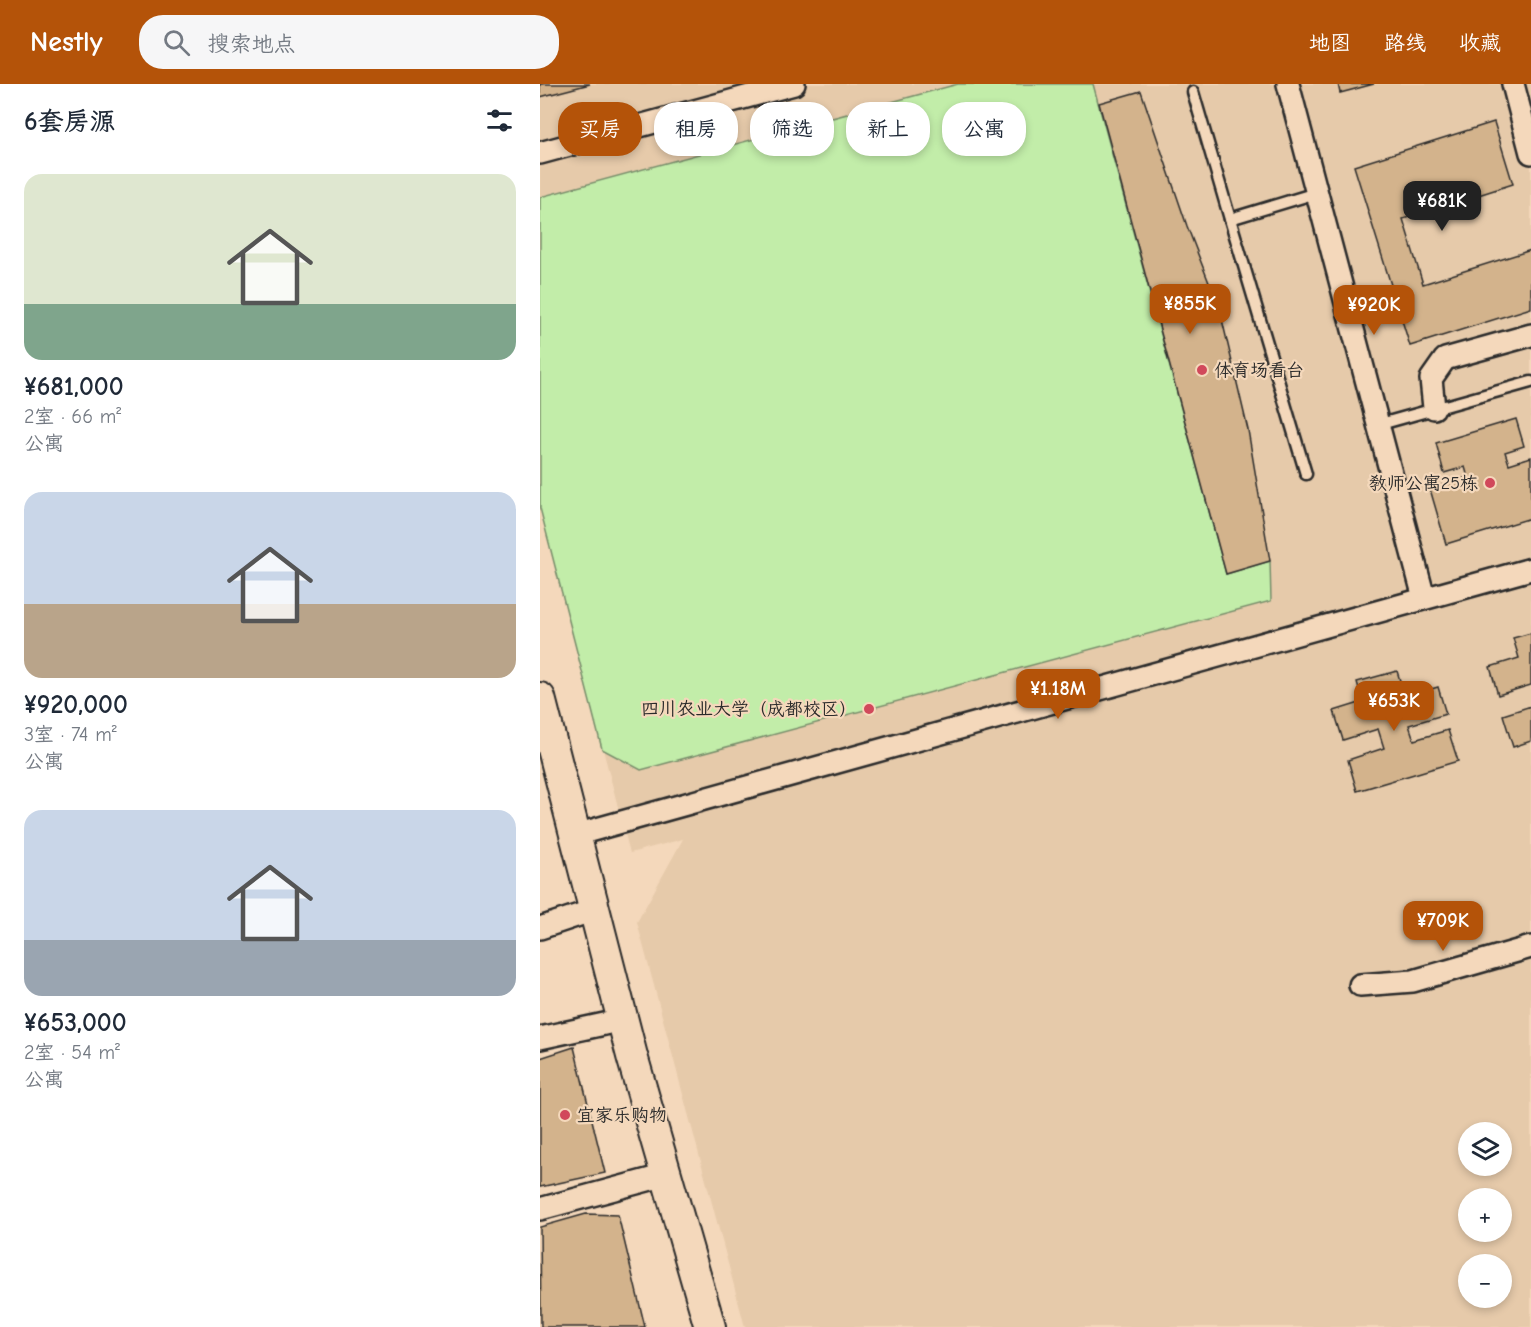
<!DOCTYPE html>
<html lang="zh">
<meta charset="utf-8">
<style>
:root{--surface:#fff;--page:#f6f6f7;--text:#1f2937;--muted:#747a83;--accent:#b45309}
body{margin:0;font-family:"Comic Neue","LXGW WenKai TC",sans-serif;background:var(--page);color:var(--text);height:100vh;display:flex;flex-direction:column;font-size:22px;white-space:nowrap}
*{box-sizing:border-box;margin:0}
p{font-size:20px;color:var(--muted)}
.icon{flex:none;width:33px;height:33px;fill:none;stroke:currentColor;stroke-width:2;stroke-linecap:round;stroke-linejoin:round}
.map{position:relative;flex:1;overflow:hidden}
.side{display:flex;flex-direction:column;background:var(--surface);width:540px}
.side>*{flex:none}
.banner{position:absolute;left:18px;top:18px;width:570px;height:54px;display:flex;gap:12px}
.controls{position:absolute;left:918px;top:1038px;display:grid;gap:12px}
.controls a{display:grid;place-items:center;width:54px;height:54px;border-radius:50%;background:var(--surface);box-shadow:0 3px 9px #0003;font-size:30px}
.price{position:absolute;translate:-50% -51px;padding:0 14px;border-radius:12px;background:var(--accent);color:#fff;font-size:20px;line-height:39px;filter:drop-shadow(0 2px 3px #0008)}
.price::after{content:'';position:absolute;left:50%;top:36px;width:18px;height:14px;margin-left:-9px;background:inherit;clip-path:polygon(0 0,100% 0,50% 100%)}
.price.current{background:#222;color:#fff}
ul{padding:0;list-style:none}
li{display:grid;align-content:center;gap:12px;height:318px;padding:0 24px}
li span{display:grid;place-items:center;height:186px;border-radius:18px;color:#555}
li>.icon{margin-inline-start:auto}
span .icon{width:108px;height:108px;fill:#fffc;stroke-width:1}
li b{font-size:26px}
h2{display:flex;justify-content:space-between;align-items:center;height:72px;padding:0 24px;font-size:26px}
.tag{padding:0 21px;border-radius:24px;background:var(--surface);box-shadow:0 3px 9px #0003;font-size:21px;line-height:54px}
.tag.current{background:var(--accent);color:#fff}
header{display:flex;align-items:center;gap:36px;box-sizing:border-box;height:84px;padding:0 30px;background:var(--accent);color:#fff}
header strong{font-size:28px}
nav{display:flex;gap:33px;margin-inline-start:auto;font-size:21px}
.search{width:420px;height:54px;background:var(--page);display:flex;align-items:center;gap:15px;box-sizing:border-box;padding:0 21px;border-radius:24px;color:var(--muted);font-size:22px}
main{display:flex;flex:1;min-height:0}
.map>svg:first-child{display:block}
.built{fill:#e6caaa;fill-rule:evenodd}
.green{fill:#c2eda9;stroke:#768c6a;stroke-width:1.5}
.building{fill:#d3b38c;stroke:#2b2b2b;stroke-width:1.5}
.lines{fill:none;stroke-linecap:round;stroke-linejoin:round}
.lane-casing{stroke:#2b2b2b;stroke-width:15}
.street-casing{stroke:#2b2b2b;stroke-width:26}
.secondary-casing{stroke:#2b2b2b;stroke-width:34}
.lane{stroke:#f4d8bb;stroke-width:10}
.street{stroke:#f4d8bb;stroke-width:21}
.secondary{stroke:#f4d8bb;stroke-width:30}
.poi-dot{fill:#d1495b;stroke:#f4d8bb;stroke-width:2}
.labels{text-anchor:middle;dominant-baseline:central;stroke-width:4.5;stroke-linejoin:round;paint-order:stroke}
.poi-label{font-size:18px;fill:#2b2b2b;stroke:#f4d8bb;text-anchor:start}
</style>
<header>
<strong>Nestly</strong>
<div class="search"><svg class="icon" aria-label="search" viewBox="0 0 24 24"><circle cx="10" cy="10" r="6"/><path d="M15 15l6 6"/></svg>搜索地点</div>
<nav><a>地图</a><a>路线</a><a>收藏</a></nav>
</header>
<main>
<section class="side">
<h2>6套房源<svg class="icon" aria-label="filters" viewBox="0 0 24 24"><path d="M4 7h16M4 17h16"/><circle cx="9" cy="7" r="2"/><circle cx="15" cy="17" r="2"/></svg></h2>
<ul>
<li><span style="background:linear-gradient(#dfe7d0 70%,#7fa58c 0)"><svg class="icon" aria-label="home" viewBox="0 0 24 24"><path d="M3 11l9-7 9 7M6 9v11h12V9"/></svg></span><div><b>¥681,000</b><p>2室 · 66 m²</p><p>公寓</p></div></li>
<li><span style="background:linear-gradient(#c9d6e8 60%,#b9a48a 0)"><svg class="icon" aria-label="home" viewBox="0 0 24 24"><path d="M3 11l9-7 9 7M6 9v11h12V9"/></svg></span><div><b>¥920,000</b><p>3室 · 74 m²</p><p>公寓</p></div></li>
<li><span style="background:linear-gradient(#c9d6e8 70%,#9aa5b1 0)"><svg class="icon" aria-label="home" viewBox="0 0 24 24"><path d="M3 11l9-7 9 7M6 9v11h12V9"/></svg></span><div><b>¥653,000</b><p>2室 · 54 m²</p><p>公寓</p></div></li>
</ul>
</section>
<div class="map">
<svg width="991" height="1243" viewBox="0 0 991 1243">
<rect width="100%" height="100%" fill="#f4d8bb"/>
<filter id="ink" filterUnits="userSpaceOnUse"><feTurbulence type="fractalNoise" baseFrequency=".0167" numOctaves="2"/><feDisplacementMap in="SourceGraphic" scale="12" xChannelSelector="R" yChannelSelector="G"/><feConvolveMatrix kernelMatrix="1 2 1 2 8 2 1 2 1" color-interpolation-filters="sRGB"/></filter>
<g filter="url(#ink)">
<path class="built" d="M0 0H991V1243H205L97 838 143 755 90 769 0 424ZM928 1048H962V1082H928ZM928 1114H962V1148H928ZM928 1180H962V1214H928Z"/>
<path class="green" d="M418 0H553L686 490 730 477 731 517 101 686 62 665 0 424V113Z"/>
<g class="building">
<path d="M0 0H50L0 13Z"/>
<path d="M798 0H834L800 9Z"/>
<path d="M601 7 647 142 680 227 708 346 730 477 686 490 559 19Z"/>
<path d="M954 38 973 100 863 135 883 200 991 166V224L870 262 814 82Z"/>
<path d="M976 335 984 362 965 368 969 380 991 373V434L906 460 890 405 928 393 925 383 904 389 896 359Z"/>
<path d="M991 549V601L958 611 950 583 979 574 973 554Z"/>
<path d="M857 587 865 613 898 603 906 630 869 641 874 656 908 646 918 677 817 707 808 676 844 664 838 645 803 656 794 627 823 618 817 598Z"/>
<path d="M991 622V657L973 663 963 631Z"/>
<path d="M34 963 65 1089 0 1103V974Z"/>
<path d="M46 1130 78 1131 105 1243H1L0 1143Z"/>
</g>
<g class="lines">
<defs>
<g id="lane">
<path d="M653 8 690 135"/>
<path d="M837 341 991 298"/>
<path d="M766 390 690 135 776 109"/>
</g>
<g id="street">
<path d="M748 0 884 514"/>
<path d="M973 0 991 69"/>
<path d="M0 69 254 0"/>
<path d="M894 324 891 295 905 275 991 251"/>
<path d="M35 751 991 485"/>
<path d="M0 844 54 826"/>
<path d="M820 901 873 897 991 863"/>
<path d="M0 954 83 936"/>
<path d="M0 1125 126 1091"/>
</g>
<path id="secondary" d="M0 614 92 972 170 1243"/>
</defs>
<use href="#lane" class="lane-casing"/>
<use href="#street" class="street-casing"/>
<use href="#secondary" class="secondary-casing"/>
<use href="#lane" class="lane"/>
<use href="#street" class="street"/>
<use href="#secondary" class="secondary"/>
</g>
</g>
<g class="poi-dot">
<circle cx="662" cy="286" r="6"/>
<circle cx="950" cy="399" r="6"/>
<circle cx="329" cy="625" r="6"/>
<circle cx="25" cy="1031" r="6"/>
</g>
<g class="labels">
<g class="poi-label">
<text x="674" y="286">体育场看台</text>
<text x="938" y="399" text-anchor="end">教师公寓25栋</text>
<text x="317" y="625" text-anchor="end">四川农业大学（成都校区）</text>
<text x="37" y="1031">宜家乐购物</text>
</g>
</g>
</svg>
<div class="controls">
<a><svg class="icon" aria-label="layers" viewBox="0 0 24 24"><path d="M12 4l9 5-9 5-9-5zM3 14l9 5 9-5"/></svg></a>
<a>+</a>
<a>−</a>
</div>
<b class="price current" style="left:902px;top:148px">¥681K</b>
<b class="price" style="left:650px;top:251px">¥855K</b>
<b class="price" style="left:834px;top:252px">¥920K</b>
<b class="price" style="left:518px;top:636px">¥1.18M</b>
<b class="price" style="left:854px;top:648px">¥653K</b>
<b class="price" style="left:903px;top:868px">¥709K</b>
<div class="banner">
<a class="tag current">买房</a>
<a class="tag">租房</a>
<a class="tag">筛选</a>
<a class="tag">新上</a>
<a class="tag">公寓</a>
</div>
</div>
</main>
